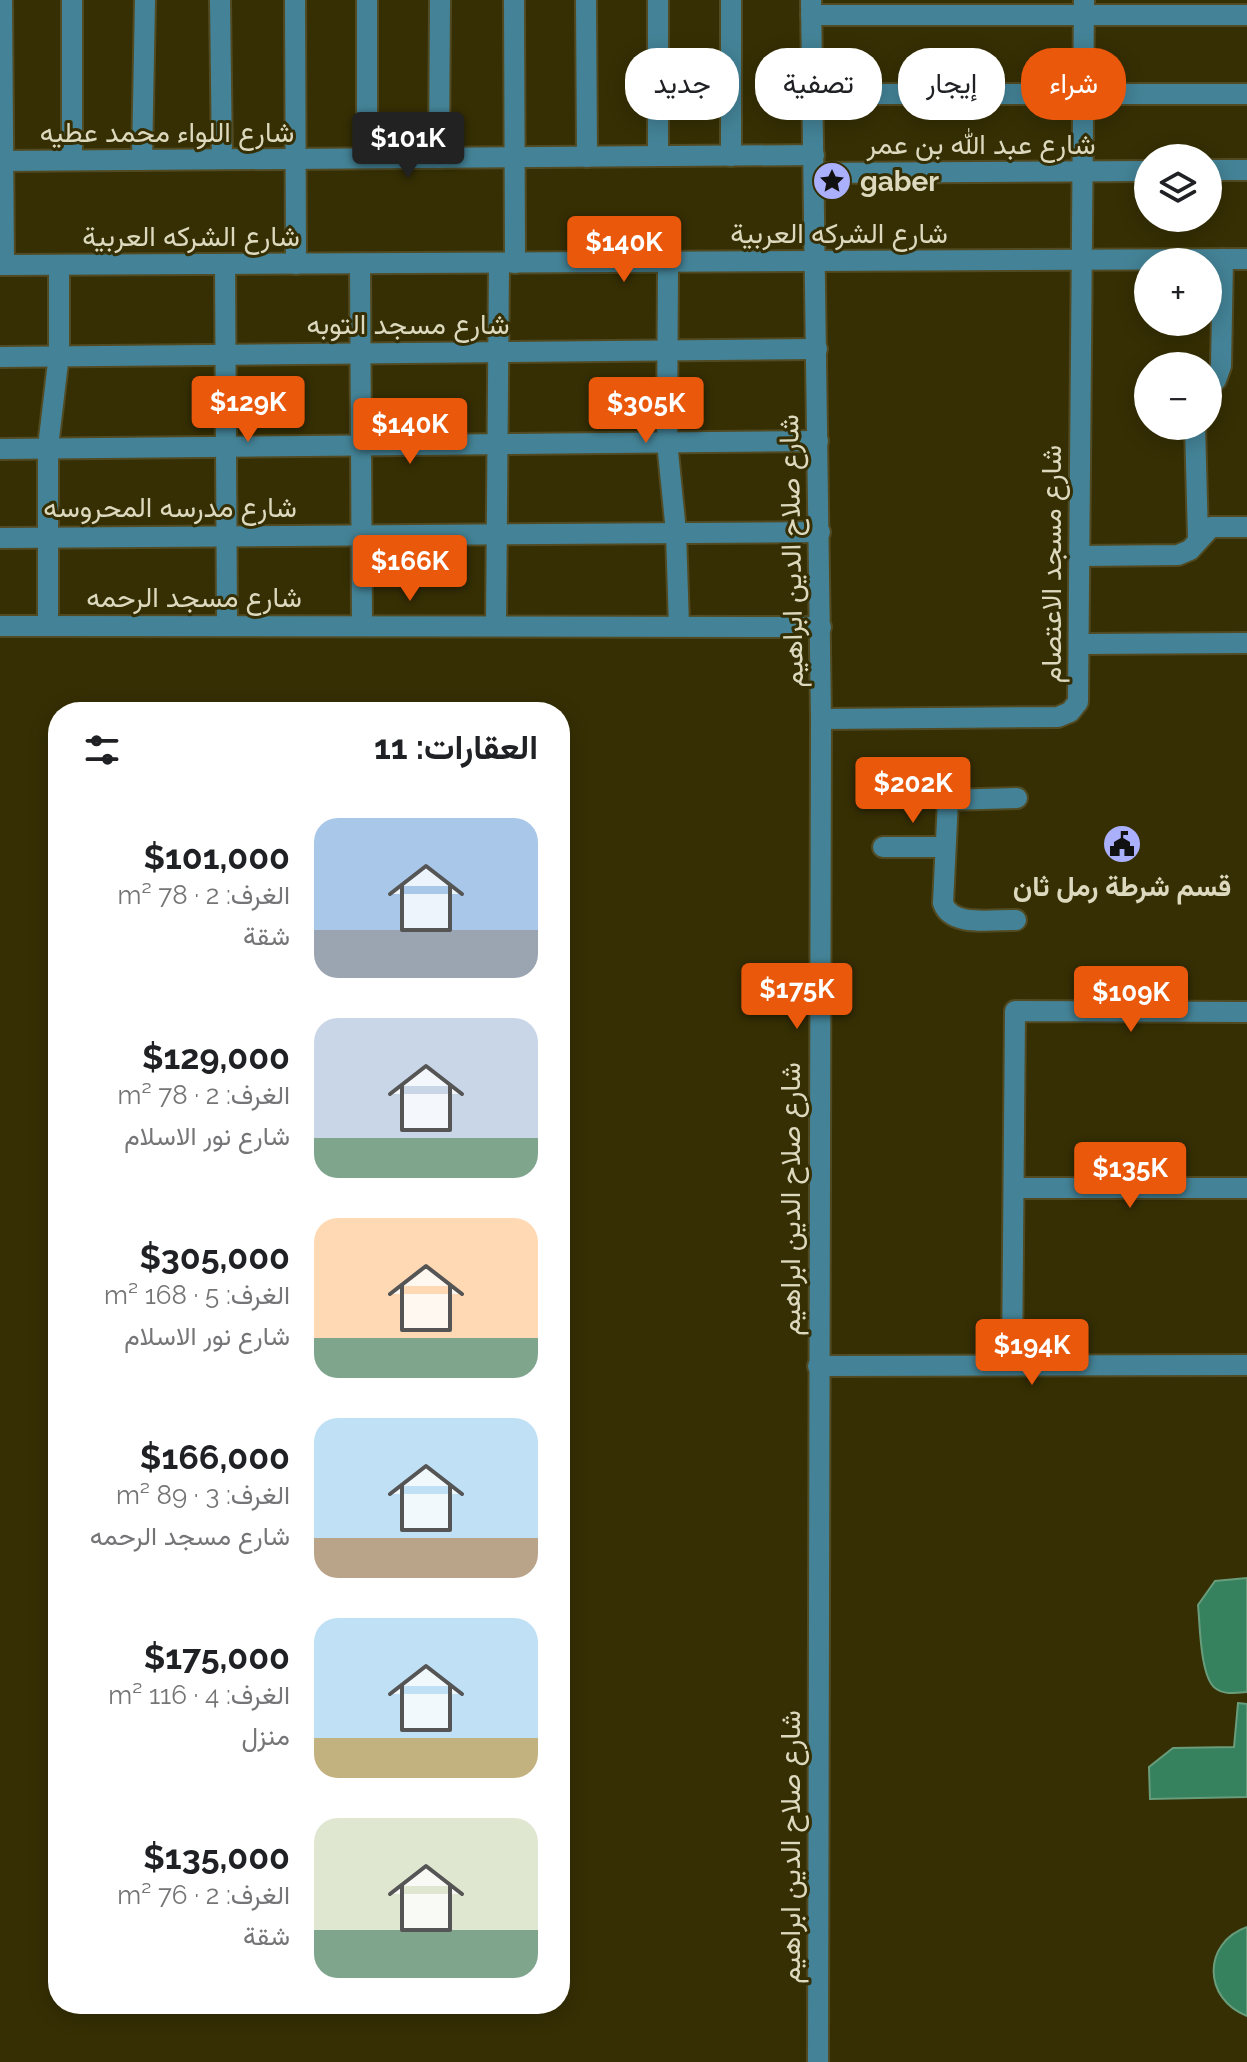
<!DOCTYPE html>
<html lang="ar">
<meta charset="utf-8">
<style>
:root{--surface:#fff;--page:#f6f6f6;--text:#202124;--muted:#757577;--accent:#ea580c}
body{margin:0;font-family:Raleway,Vazirmatn,sans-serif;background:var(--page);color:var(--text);direction:rtl;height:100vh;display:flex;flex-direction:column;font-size:30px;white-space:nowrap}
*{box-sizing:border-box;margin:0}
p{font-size:26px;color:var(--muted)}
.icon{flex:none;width:44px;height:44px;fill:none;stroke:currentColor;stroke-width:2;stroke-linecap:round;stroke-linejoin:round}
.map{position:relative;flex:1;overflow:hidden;direction:ltr}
.details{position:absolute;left:48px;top:702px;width:522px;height:1312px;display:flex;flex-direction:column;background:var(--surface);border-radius:32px;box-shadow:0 4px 20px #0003;direction:rtl}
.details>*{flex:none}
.hud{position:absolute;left:594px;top:48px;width:532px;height:72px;direction:rtl;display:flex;gap:16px}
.buttons{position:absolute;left:1134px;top:144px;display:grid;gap:16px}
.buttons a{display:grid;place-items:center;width:88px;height:88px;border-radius:50%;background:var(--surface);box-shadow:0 4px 20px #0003;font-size:40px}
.price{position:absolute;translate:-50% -68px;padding:0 18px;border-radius:8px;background:var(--accent);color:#fff;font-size:26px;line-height:52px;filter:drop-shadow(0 2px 4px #0008)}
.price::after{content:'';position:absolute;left:50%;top:48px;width:24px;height:18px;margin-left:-12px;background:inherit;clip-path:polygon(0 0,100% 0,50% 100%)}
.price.current{background:#222;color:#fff}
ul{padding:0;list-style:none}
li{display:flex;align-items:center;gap:24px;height:200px;padding:0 32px}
li span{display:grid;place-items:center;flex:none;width:224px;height:160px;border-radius:24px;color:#555}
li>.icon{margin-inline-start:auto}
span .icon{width:96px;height:96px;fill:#fffc;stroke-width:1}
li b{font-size:34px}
h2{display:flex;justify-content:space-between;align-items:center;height:96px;padding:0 32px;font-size:34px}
.chip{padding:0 28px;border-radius:32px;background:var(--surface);box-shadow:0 4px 20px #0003;font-size:28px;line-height:72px}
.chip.current{background:var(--accent);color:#fff}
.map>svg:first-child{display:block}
.water{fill:#36825e;stroke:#689c7b;stroke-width:2}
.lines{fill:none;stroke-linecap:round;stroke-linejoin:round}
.minor-casing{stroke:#514a22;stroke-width:24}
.minor{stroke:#448397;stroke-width:20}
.labels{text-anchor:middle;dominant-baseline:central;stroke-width:6;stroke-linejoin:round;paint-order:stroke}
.street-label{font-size:28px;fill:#ddd9be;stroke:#362f04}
.poi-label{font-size:28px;font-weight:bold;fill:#ddd9be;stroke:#362f04;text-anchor:start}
</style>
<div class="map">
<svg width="1247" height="2062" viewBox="0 0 1247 2062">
<rect width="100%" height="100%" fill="#362f04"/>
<g class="water">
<path d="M1247 1578V1692C1236 1693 1224 1695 1215 1688 1200 1676 1200 1624 1198 1605L1215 1581Z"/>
<path d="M1238 1703 1247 1704V1797L1150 1799 1149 1767 1173 1748 1234 1747Z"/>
<path d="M1247 1927V2016C1203 1999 1202 1943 1247 1927Z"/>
</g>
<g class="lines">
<defs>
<g id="minor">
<path d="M2 0 4 265"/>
<path d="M72 0V160"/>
<path d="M220 0 222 159"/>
<path d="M295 0 296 264"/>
<path d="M514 0 515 263"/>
<path d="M586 0 587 157"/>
<path d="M731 0V156"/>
<path d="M811 0 821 719 818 2062"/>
<path d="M811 15H1247"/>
<path d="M812 94H1247"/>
<path d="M658 156V0"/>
<path d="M367 158V0"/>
<path d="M439 158 440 0"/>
<path d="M142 160 145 0"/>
<path d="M0 161 814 155"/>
<path d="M1208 170H1247"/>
<path d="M814 173 1148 171"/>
<path d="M668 262 667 442 676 532 679 626"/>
<path d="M225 264 227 625"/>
<path d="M360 264 362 625"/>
<path d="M0 265 1247 259"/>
<path d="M0 357 817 349"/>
<path d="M1208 386 1216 380 1221 366 1223 259"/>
<path d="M1195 426 1198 538"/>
<path d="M0 449 818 441"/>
<path d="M0 538 820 532"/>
<path d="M1080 556 1178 555 1190 550 1211 527H1247"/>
<path d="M48 624V447L59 354V265"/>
<path d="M0 626 821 627"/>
<path d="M496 626 499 263"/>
<path d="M1079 644 1247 643"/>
<path d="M821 719 1058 717 1070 712 1078 702 1084 0"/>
<path d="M883 847H944"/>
<path d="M1016 920C994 919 951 928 943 903L948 800 1017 798"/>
<path d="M1014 1188H1247"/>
<path d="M1012 1365 1015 1011 1247 1012"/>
<path d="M818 1366 1247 1365"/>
</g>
</defs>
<use href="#minor" class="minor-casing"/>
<use href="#minor" class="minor"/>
</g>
<defs>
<symbol id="sight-disc" viewBox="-11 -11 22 22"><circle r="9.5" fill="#aab0fb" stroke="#362f04"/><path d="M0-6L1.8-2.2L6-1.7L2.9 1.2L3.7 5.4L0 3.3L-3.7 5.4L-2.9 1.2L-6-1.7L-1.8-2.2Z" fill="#111"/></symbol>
<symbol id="civic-disc" viewBox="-11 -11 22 22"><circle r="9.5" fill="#aab0fb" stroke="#362f04"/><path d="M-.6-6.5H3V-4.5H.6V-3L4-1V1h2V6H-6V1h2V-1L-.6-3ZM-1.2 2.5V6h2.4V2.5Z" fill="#111"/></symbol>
</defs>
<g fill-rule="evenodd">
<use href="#sight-disc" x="810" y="159" width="44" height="44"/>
<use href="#civic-disc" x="1100" y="822" width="44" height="44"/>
</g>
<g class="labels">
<g class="street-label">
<text x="167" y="132">شارع اللواء محمد عطيه</text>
<text x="981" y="144">شارع عبد الله بن عمر</text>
<text x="839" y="233">شارع الشركه العربية</text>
<text x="191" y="236">شارع الشركه العربية</text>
<text x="408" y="324">شارع مسجد التوبه</text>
<text x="170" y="507">شارع مدرسه المحروسه</text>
<text transform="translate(791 551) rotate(-91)">شارع صلاح الدين ابراهيم</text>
<text transform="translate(1051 564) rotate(-90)">شارع مسجد الاعتصام</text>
<text x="194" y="597">شارع مسجد الرحمه</text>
<text transform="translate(790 1199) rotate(-90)">شارع صلاح الدين ابراهيم</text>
<text transform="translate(790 1847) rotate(-90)">شارع صلاح الدين ابراهيم</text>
</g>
<g class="poi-label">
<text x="860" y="181">gaber</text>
<text x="1122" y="886" text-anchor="middle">قسم شرطة رمل ثان</text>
</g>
</g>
</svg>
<div class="buttons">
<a><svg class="icon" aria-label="layers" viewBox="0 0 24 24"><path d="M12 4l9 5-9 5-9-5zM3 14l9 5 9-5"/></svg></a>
<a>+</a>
<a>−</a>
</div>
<b class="price current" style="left:408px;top:180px">$101K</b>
<b class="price" style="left:624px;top:284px">$140K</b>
<b class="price" style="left:248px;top:444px">$129K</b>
<b class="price" style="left:646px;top:445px">$305K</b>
<b class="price" style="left:410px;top:466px">$140K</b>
<b class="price" style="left:410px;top:603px">$166K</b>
<b class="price" style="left:913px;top:825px">$202K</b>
<b class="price" style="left:797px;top:1031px">$175K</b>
<b class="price" style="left:1131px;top:1034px">$109K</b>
<b class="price" style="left:1130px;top:1210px">$135K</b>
<b class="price" style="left:1032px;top:1387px">$194K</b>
<div class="hud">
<a class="chip current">شراء</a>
<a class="chip">إيجار</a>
<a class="chip">تصفية</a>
<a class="chip">جديد</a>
</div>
<section class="details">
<h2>العقارات: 11<svg class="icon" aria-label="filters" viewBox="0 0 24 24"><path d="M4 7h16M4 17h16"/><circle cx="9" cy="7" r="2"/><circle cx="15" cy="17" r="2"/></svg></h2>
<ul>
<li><span style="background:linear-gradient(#a9c7e8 70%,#9aa5b1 0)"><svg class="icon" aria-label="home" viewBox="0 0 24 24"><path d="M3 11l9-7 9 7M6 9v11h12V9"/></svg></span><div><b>$101,000</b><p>الغرف: 2 · 78 m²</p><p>شقة</p></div></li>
<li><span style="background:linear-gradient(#c9d6e8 75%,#7fa58c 0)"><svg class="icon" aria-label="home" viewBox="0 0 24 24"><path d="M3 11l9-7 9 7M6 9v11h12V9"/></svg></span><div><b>$129,000</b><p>الغرف: 2 · 78 m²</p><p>شارع نور الاسلام</p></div></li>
<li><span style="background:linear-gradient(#ffd9b3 75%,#7fa58c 0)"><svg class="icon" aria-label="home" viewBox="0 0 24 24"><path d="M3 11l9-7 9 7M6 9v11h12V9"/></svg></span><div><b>$305,000</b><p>الغرف: 5 · 168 m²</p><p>شارع نور الاسلام</p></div></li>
<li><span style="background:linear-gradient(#bfe0f5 75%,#b9a48a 0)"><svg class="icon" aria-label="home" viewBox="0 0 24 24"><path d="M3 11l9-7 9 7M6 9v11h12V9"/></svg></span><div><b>$166,000</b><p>الغرف: 3 · 89 m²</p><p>شارع مسجد الرحمه</p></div></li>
<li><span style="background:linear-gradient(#bfe0f5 75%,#c2b280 0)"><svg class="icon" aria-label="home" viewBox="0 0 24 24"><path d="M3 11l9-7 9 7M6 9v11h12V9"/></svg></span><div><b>$175,000</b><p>الغرف: 4 · 116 m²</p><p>منزل</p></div></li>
<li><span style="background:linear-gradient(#dfe7d0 70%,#7fa58c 0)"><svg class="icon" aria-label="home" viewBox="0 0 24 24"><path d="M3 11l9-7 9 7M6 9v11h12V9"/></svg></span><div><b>$135,000</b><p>الغرف: 2 · 76 m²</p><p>شقة</p></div></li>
</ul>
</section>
</div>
